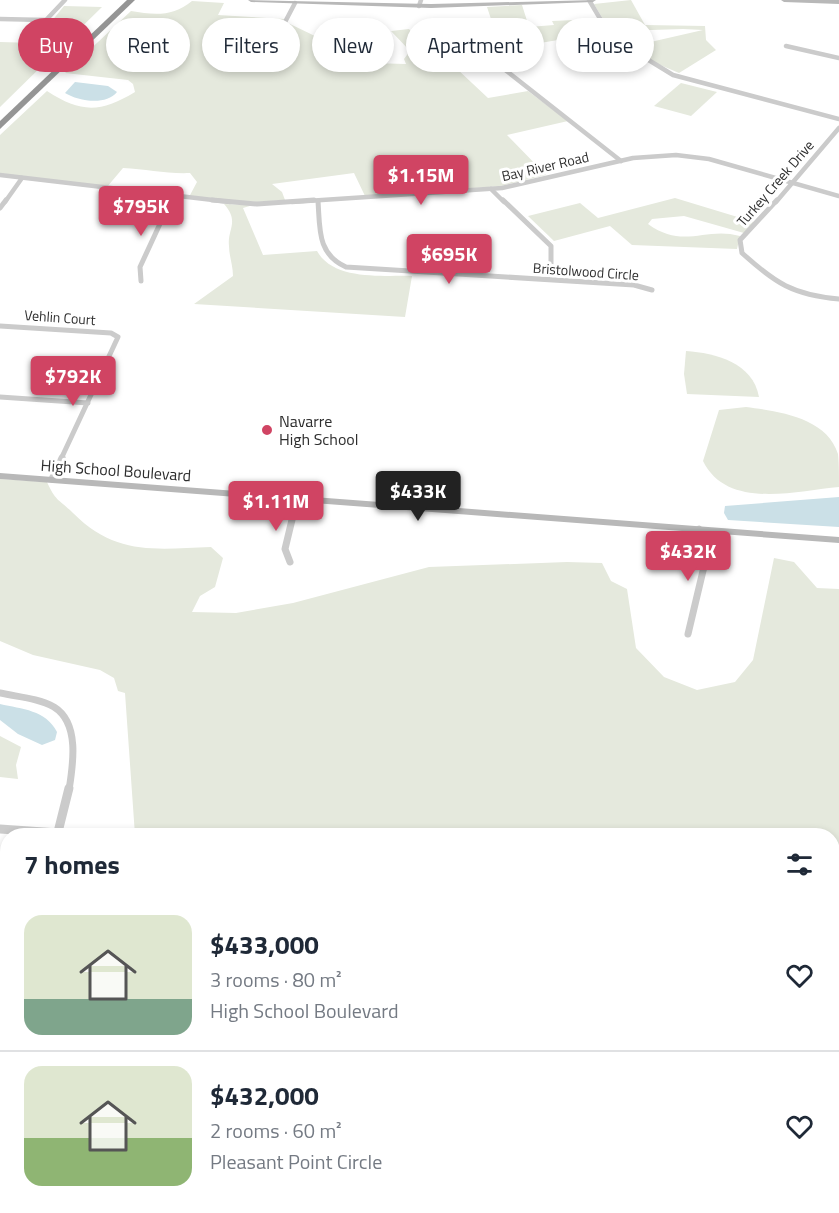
<!DOCTYPE html>
<meta charset="utf-8">
<style>
:root{--surface:#fff;--page:#f2f2f3;--text:#1f2937;--muted:#747a83;--line:#e0e1e3;--accent:#d04463}
body{margin:0;font-family:"Titillium Web",sans-serif;background:var(--page);color:var(--text);height:100vh;display:flex;flex-direction:column;font-size:22px;white-space:nowrap}
*{box-sizing:border-box;margin:0}
p{font-size:20px;color:var(--muted)}
.icon{flex:none;width:33px;height:33px;fill:none;stroke:currentColor;stroke-width:2;stroke-linecap:round;stroke-linejoin:round}
.map{position:relative;flex:1;overflow:hidden}
.details{position:absolute;left:0px;top:828px;width:840px;height:386px;display:flex;flex-direction:column;background:var(--surface);border-radius:24px 24px 0 0;box-shadow:0 3px 9px #0003}
.details>*{flex:none}
.top-card{position:absolute;left:18px;top:18px;width:804px;height:54px;display:flex;gap:12px}
.price{position:absolute;translate:-50% -51px;padding:0 14px;border-radius:6px;background:var(--accent);color:#fff;font-size:20px;line-height:39px;filter:drop-shadow(0 2px 3px #0008)}
.price::after{content:'';position:absolute;left:50%;top:36px;width:18px;height:14px;margin-left:-9px;background:inherit;clip-path:polygon(0 0,100% 0,50% 100%)}
.price.active{background:#222;color:#fff}
ul{padding:0;list-style:none}
li{display:flex;align-items:center;gap:18px;height:150px;padding:0 24px}
li+li{border-top:2px solid var(--line)}
li span{display:grid;place-items:center;flex:none;width:168px;height:120px;border-radius:18px;color:#555}
li>.icon{margin-inline-start:auto}
span .icon{width:72px;height:72px;fill:#fffc;stroke-width:1}
li b{font-size:26px}
h2{display:flex;justify-content:space-between;align-items:center;height:72px;padding:0 24px;font-size:26px}
.tag{padding:0 21px;border-radius:27px;background:var(--surface);box-shadow:0 3px 9px #0003;font-size:21px;line-height:54px}
.tag.active{background:var(--accent);color:#fff}
.map>svg:first-child{display:block}
.green{fill:#e5e9dd;fill-rule:evenodd}
.water{fill:#cbe0e7}
.lines{fill:none;stroke-linecap:round;stroke-linejoin:round}
.street-far3{stroke:#cbcbcb;stroke-width:4.5}
.street-far2{stroke:#cbcbcb;stroke-width:5}
.street-far1{stroke:#cbcbcb;stroke-width:7}
.street{stroke:#cbcbcb;stroke-width:9}
.secondary{fill:#b8b8b8;fill-rule:evenodd}
.highway{fill:#959595;fill-rule:evenodd}
.poi-dot{fill:#d04463;stroke:#fff;stroke-width:2}
.labels{text-anchor:middle;dominant-baseline:central;stroke-width:6;stroke-linejoin:round;paint-order:stroke}
.far-street-label{font-size:14px;fill:#2e2e2e;stroke:#fff}
.poi-label{font-size:16px;fill:#2e2e2e;stroke:#fff;text-anchor:start}
.street-label{font-size:16px;fill:#2e2e2e;stroke:#fff}
</style>
<div class="map">
<svg width="839" height="1213" viewBox="0 0 839 1213">
<rect width="100%" height="100%" fill="#fff"/>
<g class="green">
<path d="M631 0 645 25 705 26 706 40 716 50 679 73 651 61 613 36 594 4ZM683 29 703 30 633 46 620 31Z"/>
<path d="M192 1 224 3 218 15 284 19 282 25 290 24 371 63 406 64 404 59 410 51 391 31 409 29 425 49 495 31 487 7 522 5 529 27 554 25 552 21 597 19 608 36 570 38 540 43 529 36 428 53 443 66 456 68 488 98 528 91 568 121 507 135 546 175 501 186 365 196 354 173 272 184 282 192 285 200 257 202 189 197 197 182 190 173C167 174 146 169 123 168L107 187 0 174V135L47 91C81 113 100 113 135 92L133 84 128 80 65 73 131 11C154 15 173 17 192 1Z"/>
<path d="M64 6 102 7 0 107V42L34 43Z"/>
<path d="M681 83 717 92 691 116 654 106Z"/>
<path d="M675 198 754 222 744 233 684 216 652 219 648 224C684 250 705 226 740 236L737 249 632 245 610 226 554 241 528 216 580 203 598 218Z"/>
<path d="M224 204 253 205 243 208 263 255 317 251C334 281 382 275 412 276L405 317 194 304 233 276C233 265 229 256 229 246 227 229 240 222 224 204Z"/>
<path d="M686 351C716 353 753 363 759 397L687 394 684 374Z"/>
<path d="M746 407C777 411 827 417 838 454 839 463 839 476 839 487 795 491 727 510 703 461L719 410Z"/>
<path d="M0 479 47 482C56 502 59 499 73 513 116 556 155 549 211 547L223 558 215 587 200 596 192 612 236 613 293 603 429 567 567 562 602 563 611 581 627 589 636 648 664 677 697 690 735 682 753 660 774 558 794 562 817 588 839 589V1213H0V981L8 980V1206H832V836L135 835 125 693 118 691 114 678 100 670 33 655 0 641Z"/>
<path d="M0 736 21 747 16 765 18 779 0 777Z"/>
</g>
<g class="water">
<path d="M75 82 108 86 117 92C106 106 78 101 65 93Z"/>
<path d="M839 497V527L728 520 724 513 725 506Z"/>
<path d="M0 704C22 709 46 710 57 732L55 740 42 745 18 734 0 720Z"/>
</g>
<g class="lines">
<g class="street-far3">
<path d="M589 0 611 37 673 75 839 119"/>
<path d="M419 6 421 0"/>
<path d="M0 19 46 20 65 0"/>
<path d="M284 24 295 3"/>
<path d="M786 46 839 58"/>
<path d="M504 69 621 161"/>
<path d="M0 175 230 202"/>
<path d="M491 189 504 202"/>
<path d="M5 202 22 178"/>
<path d="M171 202 173 197"/>
<path d="M292 202 502 188 633 158 676 155 709 159 839 196"/>
<path d="M776 202 839 128"/>
</g>
<g class="street-far2">
<path d="M212 200 257 204 314 200"/>
<path d="M503 200 551 246V279"/>
<path d="M777 200 740 240 742 253C775 283 793 295 839 299"/>
<path d="M318 201C320 229 317 254 346 267L634 285 652 290"/>
<path d="M0 208 6 200"/>
<path d="M141 281 140 267 171 200"/>
<path d="M0 326 111 333 118 337 61 459"/>
<path d="M0 397 88 403"/>
</g>
<g class="street-far1">
<path d="M52 479 62 458"/>
<path d="M290 562 285 549 297 499"/>
<path d="M688 634 707 554 699 529"/>
<path d="M0 693C18 697 38 698 54 707 80 723 73 765 69 790"/>
</g>
<g class="street">
<path d="M0 829 58 833"/>
<path d="M57 836 69 788"/>
</g>
<g class="secondary">
<path d="M248 0 431 4 596 0 593 2 431 8 251 2Z"/>
<path d="M781 0H839V4L784 2Z"/>
<path d="M0 473 839 537V543L0 479Z"/>
</g>
<path class="highway" d="M127 0H135L0 129V121Z"/>
</g>
<circle class="poi-dot" cx="267" cy="430" r="6"/>
<g class="labels">
<g class="far-street-label">
<text transform="translate(545 166) rotate(-13)">Bay River Road</text>
<text transform="translate(775 183) rotate(-49)">Turkey Creek Drive</text>
<text transform="translate(586 271) rotate(4)">Bristolwood Circle</text>
<text transform="translate(60 317) rotate(4)">Vehlin Court</text>
</g>
<g class="poi-label">
<text x="279" y="421">Navarre<tspan x="279" dy="18">High School</tspan></text>
</g>
<g class="street-label">
<text transform="translate(116 470) rotate(4)">High School Boulevard</text>
</g>
</g>
</svg>
<b class="price" style="left:421px;top:206px">$1.15M</b>
<b class="price" style="left:141px;top:237px">$795K</b>
<b class="price" style="left:449px;top:285px">$695K</b>
<b class="price" style="left:73px;top:407px">$792K</b>
<b class="price active" style="left:418px;top:522px">$433K</b>
<b class="price" style="left:276px;top:532px">$1.11M</b>
<b class="price" style="left:688px;top:582px">$432K</b>
<div class="top-card">
<a class="tag active">Buy</a>
<a class="tag">Rent</a>
<a class="tag">Filters</a>
<a class="tag">New</a>
<a class="tag">Apartment</a>
<a class="tag">House</a>
</div>
<section class="details">
<h2>7 homes<svg class="icon" aria-label="filters" viewBox="0 0 24 24"><path d="M4 7h16M4 17h16"/><circle cx="9" cy="7" r="2"/><circle cx="15" cy="17" r="2"/></svg></h2>
<ul>
<li><span style="background:linear-gradient(#dfe7d0 70%,#7fa58c 0)"><svg class="icon" aria-label="home" viewBox="0 0 24 24"><path d="M3 11l9-7 9 7M6 9v11h12V9"/></svg></span><div><b>$433,000</b><p>3 rooms · 80 m²</p><p>High School Boulevard</p></div><svg class="icon" aria-label="heart" viewBox="0 0 24 24"><path d="M12 20l-8-8c-3-5 5-10 8-4 3-6 11-1 8 4z"/></svg></li>
<li><span style="background:linear-gradient(#dfe7d0 60%,#8fb573 0)"><svg class="icon" aria-label="home" viewBox="0 0 24 24"><path d="M3 11l9-7 9 7M6 9v11h12V9"/></svg></span><div><b>$432,000</b><p>2 rooms · 60 m²</p><p>Pleasant Point Circle</p></div><svg class="icon" aria-label="heart" viewBox="0 0 24 24"><path d="M12 20l-8-8c-3-5 5-10 8-4 3-6 11-1 8 4z"/></svg></li>
</ul>
</section>
</div>
